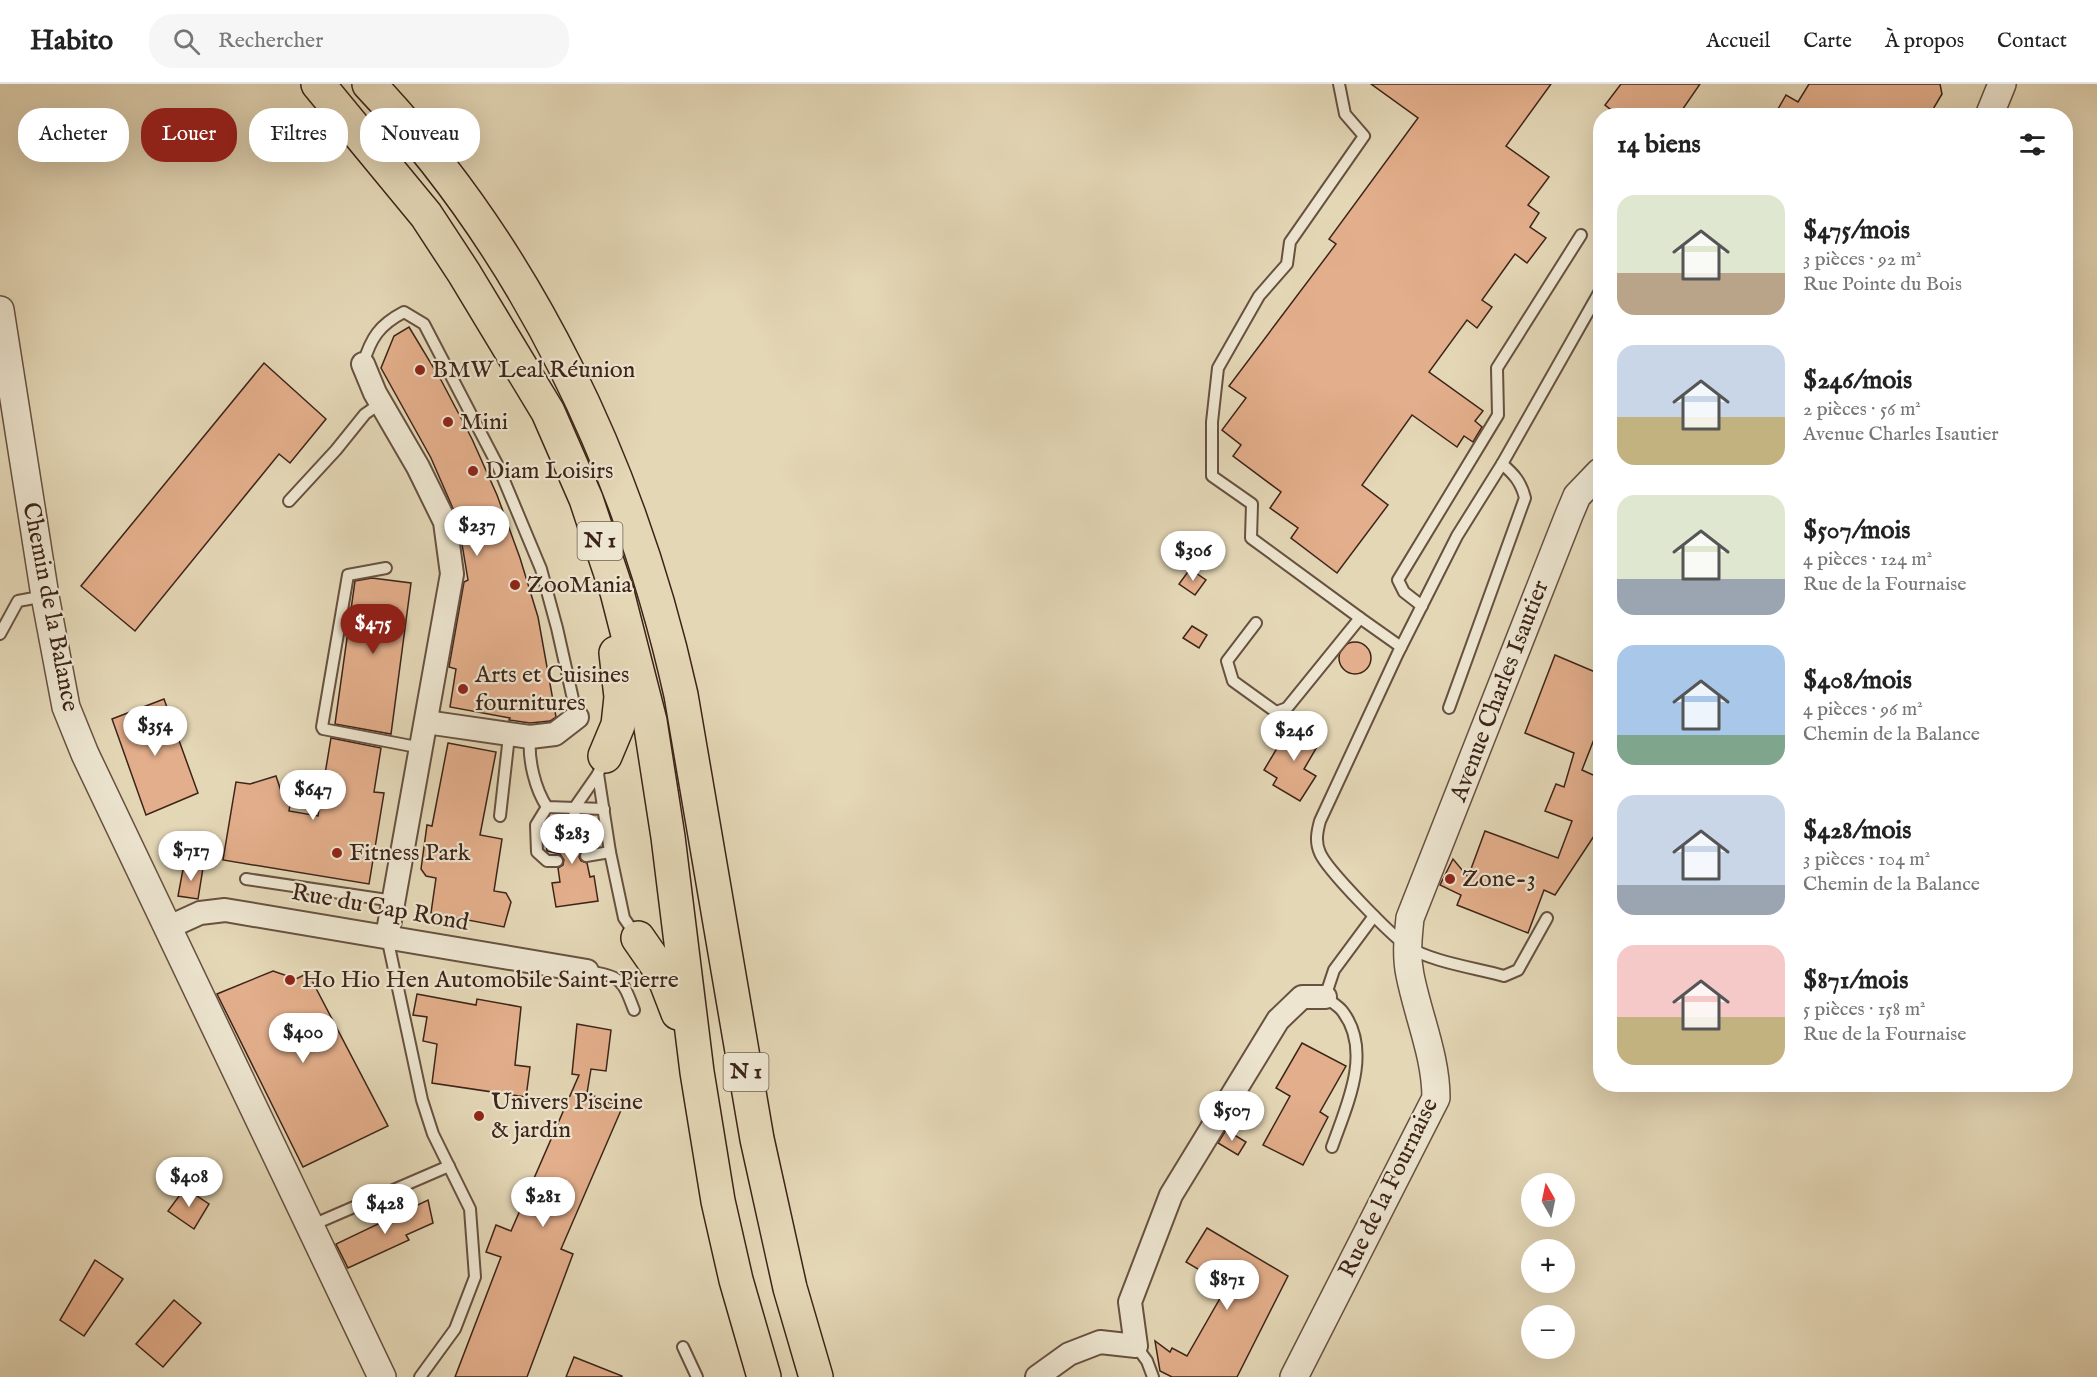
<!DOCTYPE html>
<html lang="fr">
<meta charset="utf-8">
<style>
:root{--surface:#fff;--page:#f6f6f6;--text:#222;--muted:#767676;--line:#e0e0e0;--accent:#8f2418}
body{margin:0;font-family:"IM FELL English",serif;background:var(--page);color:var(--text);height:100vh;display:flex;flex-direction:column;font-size:22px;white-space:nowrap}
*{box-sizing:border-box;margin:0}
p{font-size:20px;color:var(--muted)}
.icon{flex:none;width:33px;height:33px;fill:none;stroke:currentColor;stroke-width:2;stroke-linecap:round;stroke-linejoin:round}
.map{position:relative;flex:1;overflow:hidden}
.sheet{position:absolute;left:1593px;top:24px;width:480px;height:984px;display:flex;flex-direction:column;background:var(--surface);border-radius:24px;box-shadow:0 6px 24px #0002}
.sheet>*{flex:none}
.top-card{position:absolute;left:18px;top:24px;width:570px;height:54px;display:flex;gap:12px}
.needle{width:39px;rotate:351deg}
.buttons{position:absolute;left:1521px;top:1089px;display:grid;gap:12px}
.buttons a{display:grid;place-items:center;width:54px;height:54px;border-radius:50%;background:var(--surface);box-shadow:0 6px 24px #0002;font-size:30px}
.price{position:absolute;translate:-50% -51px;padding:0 14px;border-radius:21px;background:#fff;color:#222;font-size:20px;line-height:39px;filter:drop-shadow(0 2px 3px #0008)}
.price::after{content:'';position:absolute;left:50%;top:36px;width:18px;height:14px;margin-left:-9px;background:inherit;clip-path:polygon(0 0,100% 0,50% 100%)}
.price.active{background:var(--accent);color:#fff}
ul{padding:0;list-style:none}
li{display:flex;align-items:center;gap:18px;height:150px;padding:0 24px}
li span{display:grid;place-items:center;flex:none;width:168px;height:120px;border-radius:18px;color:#555}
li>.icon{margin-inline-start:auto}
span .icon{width:72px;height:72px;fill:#fffc;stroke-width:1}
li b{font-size:26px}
h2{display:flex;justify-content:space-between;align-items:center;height:72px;padding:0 24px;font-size:26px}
.chip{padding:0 21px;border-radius:24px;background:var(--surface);box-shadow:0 6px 24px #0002;font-size:21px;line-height:54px}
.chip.active{background:var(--accent);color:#fff}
header{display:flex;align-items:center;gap:36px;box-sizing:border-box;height:84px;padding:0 30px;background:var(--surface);border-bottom:2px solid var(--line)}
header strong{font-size:28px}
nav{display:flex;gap:33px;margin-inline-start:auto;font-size:21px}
.search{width:420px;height:54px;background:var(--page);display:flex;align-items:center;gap:15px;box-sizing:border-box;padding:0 21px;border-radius:24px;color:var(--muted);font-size:22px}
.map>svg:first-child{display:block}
.building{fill:#e3ae8b;stroke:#3d2419;stroke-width:1.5}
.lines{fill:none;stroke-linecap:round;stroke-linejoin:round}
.service-casing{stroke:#675140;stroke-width:14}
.minor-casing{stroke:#675140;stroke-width:26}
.tertiary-casing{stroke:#675140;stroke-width:30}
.trunk-casing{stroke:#3d2419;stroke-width:36}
.service{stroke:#ede5d0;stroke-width:10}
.minor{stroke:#ede5d0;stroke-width:22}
.tertiary{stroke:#ede5d0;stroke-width:27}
.trunk{stroke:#e4d7b6;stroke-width:33}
.poi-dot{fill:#8f2418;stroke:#ede5d0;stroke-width:2}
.labels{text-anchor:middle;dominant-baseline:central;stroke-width:4.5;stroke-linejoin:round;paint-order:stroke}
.shield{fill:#ede5d0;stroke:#725e50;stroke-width:1.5}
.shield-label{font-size:22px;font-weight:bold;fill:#3d2419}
.poi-label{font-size:24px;fill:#3d2419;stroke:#ede5d0;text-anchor:start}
.street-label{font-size:24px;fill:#3d2419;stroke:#ede5d0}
</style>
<header>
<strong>Habito</strong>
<div class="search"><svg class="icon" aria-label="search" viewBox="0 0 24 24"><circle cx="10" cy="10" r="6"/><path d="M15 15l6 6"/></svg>Rechercher</div>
<nav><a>Accueil</a><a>Carte</a><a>À propos</a><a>Contact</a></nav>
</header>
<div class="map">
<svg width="2097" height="1293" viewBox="0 0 2097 1293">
<rect width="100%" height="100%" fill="#e4d7b6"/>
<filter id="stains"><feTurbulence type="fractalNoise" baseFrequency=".00333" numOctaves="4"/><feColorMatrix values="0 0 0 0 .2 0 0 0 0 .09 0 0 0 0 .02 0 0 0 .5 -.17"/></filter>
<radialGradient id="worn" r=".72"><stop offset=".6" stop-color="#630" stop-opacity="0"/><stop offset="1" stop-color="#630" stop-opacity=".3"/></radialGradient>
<g class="building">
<path d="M1371 0H1551L1506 62 1549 93 1528 121 1539 129 1530 143 1546 154 1527 179 1515 170 1482 216 1492 223 1477 244 1467 236 1429 288 1483 327 1475 337 1482 343 1473 358 1464 352 1457 363 1412 331 1362 401 1388 421 1337 489 1291 454 1298 444 1270 424 1281 408 1233 372 1241 361 1222 346 1246 314 1229 302 1336 160 1329 155 1418 34Z"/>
<path d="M1621 0H1700L1678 32H1619L1605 21Z"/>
<path d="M1809 0H1940L1942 10 1932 27 1920 32H1774L1786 11 1798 18Z"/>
<path d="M409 243 441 296 472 355 497 411 520 474 538 533 556 633 550 637 530 639 509 636 510 634 450 623 456 585 449 583 464 498 468 496 458 436 431 374 381 284 394 252Z"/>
<path d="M264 279 326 335 290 379 279 370 135 547 81 502Z"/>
<path d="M1190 485 1206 496 1195 511 1179 500Z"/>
<path d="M372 494 411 499 391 650 335 640 355 497Z"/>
<path d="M1192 542 1207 551 1199 564 1183 554Z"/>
<circle cx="1355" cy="574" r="16"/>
<path d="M1555 571 1600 590V640L1582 686 1600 694V743L1555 811 1544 806 1528 849 1457 821 1461 811 1440 801 1453 775 1468 793 1485 747 1558 774 1572 737 1545 727 1556 700 1564 703 1574 669 1525 649Z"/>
<path d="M164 615 198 709 146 731 112 635Z"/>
<path d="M1292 639 1321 656 1304 685 1316 692 1300 717 1273 701 1277 694 1264 686Z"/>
<path d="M331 654 381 664 374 708 384 709 369 800 223 776 236 698 250 700 276 692 281 707 292 709 289 727 318 732Z"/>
<path d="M448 659 496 668 480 751 502 755 494 807 506 809 511 818 504 843 431 829 436 794 426 792 421 785 427 741 432 742Z"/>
<path d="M587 737 591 764 582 766 579 773 581 777 587 779 590 793 594 792 598 817 556 823 552 799 560 798 558 784 563 781 564 776 560 770 547 767 544 744 567 740 569 745 574 746 580 744 582 738Z"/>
<path d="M184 780 203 784 198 815 178 812Z"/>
<path d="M273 887 296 895 308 889 388 1042 303 1083 217 910Z"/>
<path d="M417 910 476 921 477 915 521 923 515 981 530 983 526 1013 432 999 437 960 423 957 427 933 413 931Z"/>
<path d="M577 940 611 946 606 987 591 985 587 1009 622 1024 561 1165 573 1170 527 1293H455L501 1173 486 1168 496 1141 511 1147 579 991 572 990Z"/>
<path d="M1302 959 1346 982 1320 1028 1328 1033 1303 1081 1263 1061 1290 1012 1276 1004Z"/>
<path d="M1226 1046 1246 1058 1238 1071 1218 1059Z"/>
<path d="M185 1104 209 1120 194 1145 168 1127Z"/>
<path d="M428 1116 433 1139 406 1151 409 1156 348 1184 336 1160Z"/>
<path d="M1207 1144 1288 1192 1237 1293H1172L1160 1287 1155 1257 1170 1268 1172 1264 1187 1272 1227 1202 1186 1178Z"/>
<path d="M95 1176 123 1195 84 1252 60 1236Z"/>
<path d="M174 1216 201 1239 163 1283 136 1260Z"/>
<path d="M574 1273 622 1292V1293H566Z"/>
</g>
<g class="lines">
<defs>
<g id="service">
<path d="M1339 0 1345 30 1364 52 1290 158 1287 180 1259 212 1218 284 1212 338V392L1252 420 1251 454 1360 534"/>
<path d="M363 280C371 254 379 241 404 228L424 240 498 382 541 485 557 544 577 633"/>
<path d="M289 417 336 366 365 330 381 319"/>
<path d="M386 484 348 491 322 643 323 645 422 664"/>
<path d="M1422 522 1404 508 1398 496 1498 331 1497 284 1581 151"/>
<path d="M1256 539 1227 577 1233 597 1276 628 1287 624 1360 534 1401 563"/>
<path d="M0 550 18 517 45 512"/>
<path d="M1449 624 1525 414C1521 398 1514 390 1502 380"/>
<path d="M530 653C528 676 535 705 547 723L604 725"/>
<path d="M604 675 598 690 610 768 624 834 635 850"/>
<path d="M547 723 536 741 537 768 547 777H557"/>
<path d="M500 732 509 652"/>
<path d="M574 739 575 723 598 690"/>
<path d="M586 772 610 768"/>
<path d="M246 795 394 817"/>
<path d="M1547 834 1518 886 1504 892C1476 884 1431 878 1407 862 1391 851 1327 786 1320 769 1315 758 1317 748 1320 737L1398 569 1457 452 1502 380 1600 207"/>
<path d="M387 853 422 1016 433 1050 470 1125 475 1193 455 1245 420 1293"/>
<path d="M587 887C621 893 622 894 634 926"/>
<path d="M1332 1063C1346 1023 1373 968 1343 928 1339 922 1331 918 1325 913L1334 886 1374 832"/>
<path d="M310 1142 449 1082"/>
<path d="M1136 1262 1147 1277 1153 1293"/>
<path d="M683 1263 697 1293"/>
</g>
<g id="minor">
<path d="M363 280 375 309 418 383 445 438 452 490 387 853"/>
<path d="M426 638 530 653 555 650 577 633"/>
<path d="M167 844 200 829 225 826 587 887"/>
<path d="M1037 1293 1069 1270 1100 1258 1136 1262 1130 1218 1171 1111 1278 936 1302 913H1325"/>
</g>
<g id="tertiary">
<path d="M1989 32 2002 0"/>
<path d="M0 226 45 512 66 623 85 670 382 1293"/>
<path d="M1294 1293 1436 1014C1436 972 1418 932 1410 891 1406 872 1408 853 1410 834L1569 431 1577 412 1600 388"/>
</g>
<g id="trunk">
<path d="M318 0 426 131 464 189 548 328 586 415 617 508 650 637 668 753 697 988 718 1117 736 1196 764 1293"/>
<path d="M369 0C529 169 631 386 681 611L757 1055 790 1204 816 1293"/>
<path d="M605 672 618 641 621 613 616 569"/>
<path d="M638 854 663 890 678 929"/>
</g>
</defs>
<use href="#service" class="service-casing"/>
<use href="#minor" class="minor-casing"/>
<use href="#tertiary" class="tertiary-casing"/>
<use href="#trunk" class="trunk-casing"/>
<use href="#service" class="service"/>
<use href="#minor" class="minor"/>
<use href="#tertiary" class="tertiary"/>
<use href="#trunk" class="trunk"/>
</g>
<g class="poi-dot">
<circle cx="420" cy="286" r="6"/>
<circle cx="448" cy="338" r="6"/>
<circle cx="473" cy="387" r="6"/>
<circle cx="515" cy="501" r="6"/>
<circle cx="463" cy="605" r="6"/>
<circle cx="337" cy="769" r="6"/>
<circle cx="1450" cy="795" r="6"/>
<circle cx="290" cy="896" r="6"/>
<circle cx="479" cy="1032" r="6"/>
</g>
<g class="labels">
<g class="shield">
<rect x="577.5" y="438" width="45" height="38" rx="4.5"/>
<rect x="723.5" y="969" width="45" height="38" rx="4.5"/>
</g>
<g class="shield-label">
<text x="600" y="457">N 1</text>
<text x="746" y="988">N 1</text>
</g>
<g class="poi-label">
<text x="432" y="286">BMW Leal Réunion</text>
<text x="460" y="338">Mini</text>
<text x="485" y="387">Diam Loisirs</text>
<text x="527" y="501">ZooMania</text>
<text x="475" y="591">Arts et Cuisines<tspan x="475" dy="28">fournitures</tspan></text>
<text x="349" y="769">Fitness Park</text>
<text x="1462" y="795">Zone-3</text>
<text x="302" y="896">Ho Hio Hen Automobile Saint-Pierre</text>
<text x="491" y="1018">Univers Piscine<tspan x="491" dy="28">&amp; jardin</tspan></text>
</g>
<g class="street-label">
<text transform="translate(50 523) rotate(79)">Chemin de la Balance</text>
<text transform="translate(1500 607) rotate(-69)">Avenue Charles Isautier</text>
<text transform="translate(380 824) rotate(10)">Rue du Cap Rond</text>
<text transform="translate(1389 1104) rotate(-64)">Rue de la Fournaise</text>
</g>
</g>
<rect width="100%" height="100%" filter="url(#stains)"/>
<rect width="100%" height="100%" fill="url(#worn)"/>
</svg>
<div class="buttons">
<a><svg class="needle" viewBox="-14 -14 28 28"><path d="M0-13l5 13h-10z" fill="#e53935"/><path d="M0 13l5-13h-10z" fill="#767676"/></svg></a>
<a>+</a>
<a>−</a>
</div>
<b class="price" style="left:477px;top:473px">$237</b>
<b class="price" style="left:1193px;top:498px">$306</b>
<b class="price active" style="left:373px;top:571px">$475</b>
<b class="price" style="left:155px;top:673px">$354</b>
<b class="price" style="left:1294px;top:678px">$246</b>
<b class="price" style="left:313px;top:737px">$647</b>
<b class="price" style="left:572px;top:781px">$283</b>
<b class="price" style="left:191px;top:798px">$717</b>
<b class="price" style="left:303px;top:980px">$400</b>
<b class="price" style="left:1232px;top:1058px">$507</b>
<b class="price" style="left:189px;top:1124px">$408</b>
<b class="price" style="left:543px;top:1144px">$281</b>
<b class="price" style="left:385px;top:1151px">$428</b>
<b class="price" style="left:1227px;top:1227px">$871</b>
<div class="top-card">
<a class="chip">Acheter</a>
<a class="chip active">Louer</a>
<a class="chip">Filtres</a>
<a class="chip">Nouveau</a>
</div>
<section class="sheet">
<h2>14 biens<svg class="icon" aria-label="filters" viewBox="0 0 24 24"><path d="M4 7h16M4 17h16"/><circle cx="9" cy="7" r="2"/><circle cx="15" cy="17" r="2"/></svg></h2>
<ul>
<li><span style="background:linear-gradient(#dfe7d0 65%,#b9a48a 0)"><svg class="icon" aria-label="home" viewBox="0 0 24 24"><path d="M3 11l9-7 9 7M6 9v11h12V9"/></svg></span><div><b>$475/mois</b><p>3 pièces · 92 m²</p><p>Rue Pointe du Bois</p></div></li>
<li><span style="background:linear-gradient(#c9d6e8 60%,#c2b280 0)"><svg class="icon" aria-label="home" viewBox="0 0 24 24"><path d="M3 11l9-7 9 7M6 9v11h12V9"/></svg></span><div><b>$246/mois</b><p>2 pièces · 56 m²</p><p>Avenue Charles Isautier</p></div></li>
<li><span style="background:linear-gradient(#dfe7d0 70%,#9aa5b1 0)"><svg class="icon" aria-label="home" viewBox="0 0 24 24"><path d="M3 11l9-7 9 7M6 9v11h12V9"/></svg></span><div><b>$507/mois</b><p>4 pièces · 124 m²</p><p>Rue de la Fournaise</p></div></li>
<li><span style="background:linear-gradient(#a9c7e8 75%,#7fa58c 0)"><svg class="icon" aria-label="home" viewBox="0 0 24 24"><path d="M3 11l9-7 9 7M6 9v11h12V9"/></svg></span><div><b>$408/mois</b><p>4 pièces · 96 m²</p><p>Chemin de la Balance</p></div></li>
<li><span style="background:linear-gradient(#c9d6e8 75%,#9aa5b1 0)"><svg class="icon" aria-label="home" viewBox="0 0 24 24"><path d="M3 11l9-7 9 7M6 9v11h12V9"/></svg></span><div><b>$428/mois</b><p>3 pièces · 104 m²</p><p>Chemin de la Balance</p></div></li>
<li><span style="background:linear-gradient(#f6c9c9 60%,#c2b280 0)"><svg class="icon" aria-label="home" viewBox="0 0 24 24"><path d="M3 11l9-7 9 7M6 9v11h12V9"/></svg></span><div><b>$871/mois</b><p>5 pièces · 158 m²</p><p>Rue de la Fournaise</p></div></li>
</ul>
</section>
</div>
